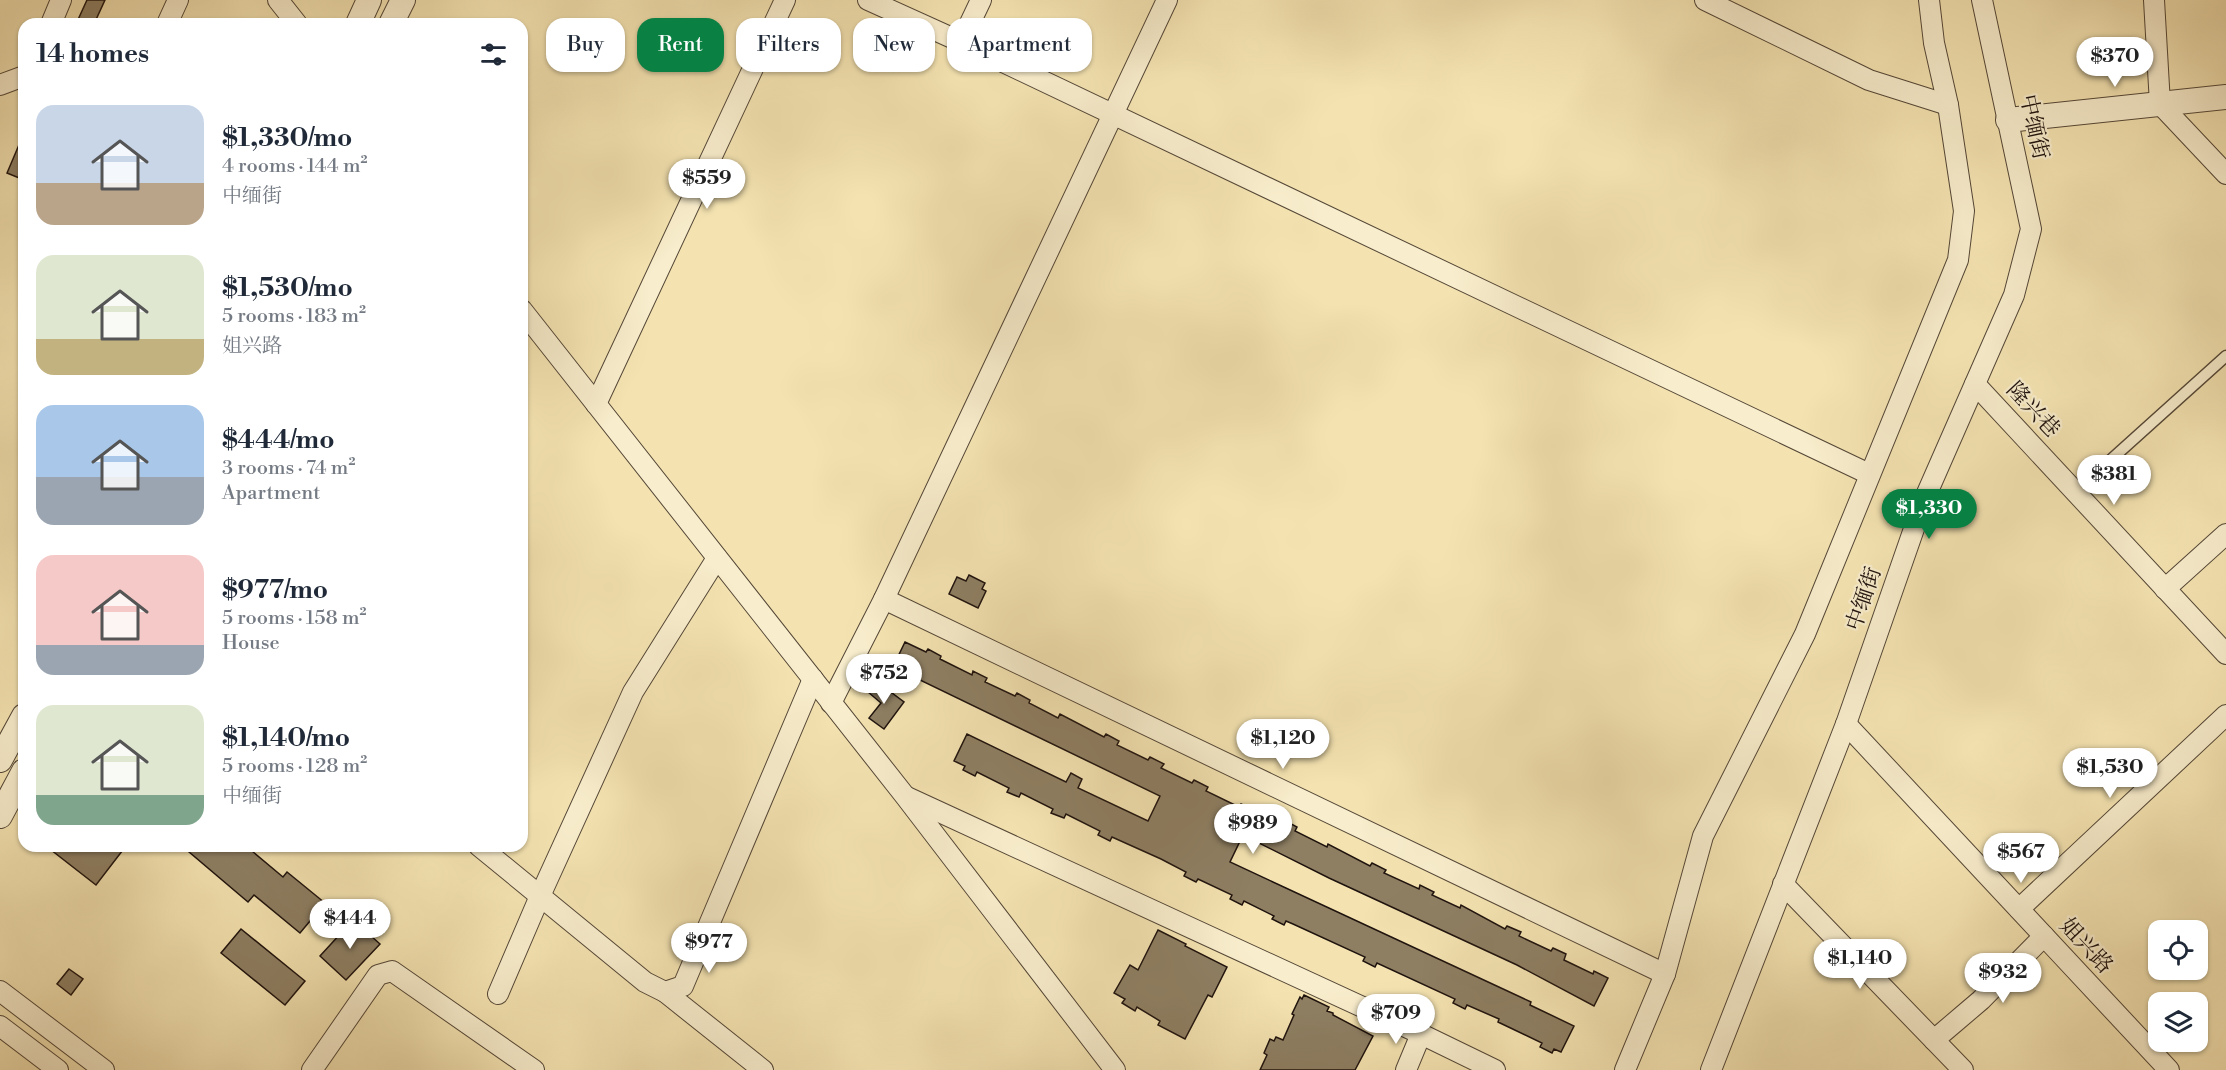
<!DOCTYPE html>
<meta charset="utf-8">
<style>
:root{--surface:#fff;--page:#f6f6f7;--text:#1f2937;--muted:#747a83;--accent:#0b8043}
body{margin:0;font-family:"Libre Bodoni","Noto Serif SC",serif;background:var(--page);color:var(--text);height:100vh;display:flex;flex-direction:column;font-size:22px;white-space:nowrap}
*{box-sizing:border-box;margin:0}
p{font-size:20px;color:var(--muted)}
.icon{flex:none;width:33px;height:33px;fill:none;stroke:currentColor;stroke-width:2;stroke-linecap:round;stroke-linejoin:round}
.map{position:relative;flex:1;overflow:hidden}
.panel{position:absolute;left:18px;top:18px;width:510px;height:834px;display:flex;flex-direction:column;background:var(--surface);border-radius:18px;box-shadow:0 2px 4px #0004}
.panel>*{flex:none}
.hud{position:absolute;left:546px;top:18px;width:570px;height:54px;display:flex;gap:12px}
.tools{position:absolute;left:2148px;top:920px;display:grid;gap:12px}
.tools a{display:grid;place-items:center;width:60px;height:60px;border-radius:12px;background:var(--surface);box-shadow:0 2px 4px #0004;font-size:30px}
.price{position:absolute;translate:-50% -51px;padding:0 14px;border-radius:21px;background:#fff;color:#222;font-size:20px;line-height:39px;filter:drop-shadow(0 2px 3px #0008)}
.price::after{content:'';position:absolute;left:50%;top:36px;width:18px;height:14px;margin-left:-9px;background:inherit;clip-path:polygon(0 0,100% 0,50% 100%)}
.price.active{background:var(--accent);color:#fff}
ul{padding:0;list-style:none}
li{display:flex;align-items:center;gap:18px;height:150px;padding:0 18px}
li span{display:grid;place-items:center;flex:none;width:168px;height:120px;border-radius:18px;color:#555}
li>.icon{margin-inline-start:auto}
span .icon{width:72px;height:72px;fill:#fffc;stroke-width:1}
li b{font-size:26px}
h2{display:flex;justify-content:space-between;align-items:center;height:72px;padding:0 18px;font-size:26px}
.tag{padding:0 21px;border-radius:18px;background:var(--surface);box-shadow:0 2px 4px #0004;font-size:21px;line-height:54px}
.tag.active{background:var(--accent);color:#fff}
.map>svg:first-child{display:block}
.building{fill:#8e7f63;stroke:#1f130e;stroke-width:1.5}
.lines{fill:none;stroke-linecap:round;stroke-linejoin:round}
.service-casing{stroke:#544737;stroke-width:13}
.minor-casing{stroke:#544737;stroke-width:22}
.tertiary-casing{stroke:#544737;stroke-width:26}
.service{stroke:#f8edcc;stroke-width:10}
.minor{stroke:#f8edcc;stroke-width:20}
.tertiary{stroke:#f8edcc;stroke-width:24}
.labels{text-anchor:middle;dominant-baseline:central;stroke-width:4.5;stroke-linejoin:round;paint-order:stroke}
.street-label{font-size:22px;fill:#1f130e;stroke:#f8edcc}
</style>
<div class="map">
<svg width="2226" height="1070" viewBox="0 0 2226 1070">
<rect width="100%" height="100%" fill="#f4e3b1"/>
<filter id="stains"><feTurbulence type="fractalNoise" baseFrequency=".00333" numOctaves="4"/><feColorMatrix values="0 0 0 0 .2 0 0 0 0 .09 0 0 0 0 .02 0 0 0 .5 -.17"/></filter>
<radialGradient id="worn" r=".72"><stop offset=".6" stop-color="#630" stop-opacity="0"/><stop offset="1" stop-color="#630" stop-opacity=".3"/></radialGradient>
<g class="building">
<path d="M87 0H105L94 24H76Z"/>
<path d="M24 133V180L7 173Z"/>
<path d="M969 575 985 583 982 589 986 591 978 608 949 594 957 577 966 581Z"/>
<path d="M905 642 926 652 928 649 941 656 940 659 972 675 973 671 987 678 985 682 1015 696 1017 693 1030 700 1029 703 1058 718 1060 714 1104 737 1106 734 1119 741 1117 745 1148 760 1150 757 1164 764 1161 768 1192 783 1194 780 1208 787 1206 791 1239 807 1241 804 1282 823 1284 820 1297 827 1295 831 1327 847 1328 844 1370 866 1372 863 1386 870 1384 873 1419 889 1420 885 1434 892 1432 895 1460 908 1461 905 1505 929 1507 926 1521 932 1519 936 1551 951 1553 948 1566 954 1564 960 1593 974 1594 971 1608 978 1594 1006 1517 965 1329 878 1243 835 1230 862 1501 988 1531 1002 1530 1005 1574 1026 1561 1052 1554 1049 1552 1053 1540 1047 1542 1043 1498 1022 1499 1019 1467 1005 1465 1009 1453 1003 1455 999 1377 963 1375 967 1363 961 1365 957 1293 924 1286 921 1284 925 1272 919 1274 916 1244 901 1242 905 1230 899 1232 895 1198 879 1196 882 1184 876 1186 872 1161 859 1112 837 1110 841 1098 835 1100 831 1066 814 1064 818 1051 813 1053 809 1021 793 1019 797 1007 792 1009 788 977 772 975 776 963 770 965 766 954 761 967 734 1066 782 1071 773 1082 779 1078 788 1148 821 1160 796 893 667Z"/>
<path d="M876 681 904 702 884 729 869 718 881 703 868 692Z"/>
<path d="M46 846H126L96 885Z"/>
<path d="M182 846H246L283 877 287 872 325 903 300 933 254 895 248 902Z"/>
<path d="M353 920 380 944 346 980 320 956Z"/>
<path d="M241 929 305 981 285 1005 221 953Z"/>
<path d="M1158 930 1186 944 1185 946 1227 967 1212 997 1208 995 1185 1039 1158 1025 1160 1021 1137 1007 1135 1011 1122 1003 1125 999 1114 993 1130 965 1138 970Z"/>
<path d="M69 969 83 979 71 995 57 984Z"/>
<path d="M1304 995 1329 1007 1327 1011 1333 1013V1015L1373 1036 1355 1070H1260L1267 1055 1264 1053 1270 1039 1274 1041 1276 1037 1283 1040 1294 1015 1292 1014 1300 997 1302 999Z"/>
</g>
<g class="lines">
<defs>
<path id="service" d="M2075 492 2226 356"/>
<g id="minor">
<path d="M278 0 297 24"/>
<path d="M868 0 961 42 1869 474"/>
<path d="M1705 0 1869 80 1948 105"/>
<path d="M2154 0 2160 104 2226 174"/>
<path d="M51 24 61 0"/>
<path d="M167 24 178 0"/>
<path d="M961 42 981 0"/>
<path d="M0 85 24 76"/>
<path d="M522 310 905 796 1115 1070"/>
<path d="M1975 384 2226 654"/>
<path d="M596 404 785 0"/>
<path d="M2165 589 2226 534"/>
<path d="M884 599 1665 974"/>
<path d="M831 703 884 599 1167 0"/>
<path d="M1846 724 2169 1070"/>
<path d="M907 797 1421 1034 1495 1070"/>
<path d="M479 846 645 982 665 992 683 986 813 679"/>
<path d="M1783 884 1963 1070"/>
<path d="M2019 909 2226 715"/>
<path d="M0 991 104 1070"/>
<path d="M665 992 763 1070"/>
<path d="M498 994 540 896 633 692 717 558"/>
<path d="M0 1026 58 1070"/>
<path d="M1934 1040 1981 1000 2044 936"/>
<path d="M312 1070 378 975 392 971 534 1070"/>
<path d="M1406 1070 1421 1034"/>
<path d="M1625 1070 1665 974 1703 836 1805 634 1958 260 1964 211 1948 105 1934 43 1929 0"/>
<path d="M1711 1070 1846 724 1924 500 2014 295 2031 229 1982 0"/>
</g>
<g id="tertiary">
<path d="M358 24 369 0"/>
<path d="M391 24 403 0"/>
<path d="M2008 120 2226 97"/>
<path d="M0 760 24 716"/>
<path d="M0 816 24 771"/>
</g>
</defs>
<use href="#service" class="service-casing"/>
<use href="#minor" class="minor-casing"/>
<use href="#tertiary" class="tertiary-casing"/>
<use href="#service" class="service"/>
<use href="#minor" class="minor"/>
<use href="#tertiary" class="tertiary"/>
</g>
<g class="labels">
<g class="street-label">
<text transform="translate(2034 127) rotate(78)">中缅街</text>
<text transform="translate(2033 410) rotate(47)">隆兴巷</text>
<text transform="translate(1864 599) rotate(-71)">中缅街</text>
<text transform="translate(2086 946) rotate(47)">姐兴路</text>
</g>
</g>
<rect width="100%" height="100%" filter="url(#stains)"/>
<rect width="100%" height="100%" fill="url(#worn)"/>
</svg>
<div class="tools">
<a><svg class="icon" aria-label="locate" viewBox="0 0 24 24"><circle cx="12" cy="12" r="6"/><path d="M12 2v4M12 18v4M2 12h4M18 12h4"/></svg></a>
<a><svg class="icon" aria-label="layers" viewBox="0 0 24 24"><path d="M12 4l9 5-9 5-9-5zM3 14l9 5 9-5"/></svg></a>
</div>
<b class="price" style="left:2115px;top:88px">$370</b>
<b class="price" style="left:707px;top:210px">$559</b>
<b class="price" style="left:2114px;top:506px">$381</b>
<b class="price active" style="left:1929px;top:540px">$1,330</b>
<b class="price" style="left:884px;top:705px">$752</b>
<b class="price" style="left:1283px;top:770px">$1,120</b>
<b class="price" style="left:2110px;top:799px">$1,530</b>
<b class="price" style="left:1253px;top:855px">$989</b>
<b class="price" style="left:2021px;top:884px">$567</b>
<b class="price" style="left:350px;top:950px">$444</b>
<b class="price" style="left:709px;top:974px">$977</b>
<b class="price" style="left:1860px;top:990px">$1,140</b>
<b class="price" style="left:2003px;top:1004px">$932</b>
<b class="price" style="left:1396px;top:1045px">$709</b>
<div class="hud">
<a class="tag">Buy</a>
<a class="tag active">Rent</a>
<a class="tag">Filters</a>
<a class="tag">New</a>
<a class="tag">Apartment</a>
</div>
<section class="panel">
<h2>14 homes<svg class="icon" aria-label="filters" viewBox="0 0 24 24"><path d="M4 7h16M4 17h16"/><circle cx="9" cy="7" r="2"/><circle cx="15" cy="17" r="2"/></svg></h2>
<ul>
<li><span style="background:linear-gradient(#c9d6e8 65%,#b9a48a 0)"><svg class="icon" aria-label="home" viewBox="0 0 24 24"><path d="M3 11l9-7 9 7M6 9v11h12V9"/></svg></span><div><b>$1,330/mo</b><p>4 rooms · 144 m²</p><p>中缅街</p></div></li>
<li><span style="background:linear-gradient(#dfe7d0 70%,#c2b280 0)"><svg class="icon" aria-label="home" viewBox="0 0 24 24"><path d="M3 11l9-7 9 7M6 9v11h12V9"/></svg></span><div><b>$1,530/mo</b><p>5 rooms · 183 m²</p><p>姐兴路</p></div></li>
<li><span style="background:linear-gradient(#a9c7e8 60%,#9aa5b1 0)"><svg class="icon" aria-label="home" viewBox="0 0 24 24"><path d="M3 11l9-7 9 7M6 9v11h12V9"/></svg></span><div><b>$444/mo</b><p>3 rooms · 74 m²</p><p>Apartment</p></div></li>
<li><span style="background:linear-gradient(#f6c9c9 75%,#9aa5b1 0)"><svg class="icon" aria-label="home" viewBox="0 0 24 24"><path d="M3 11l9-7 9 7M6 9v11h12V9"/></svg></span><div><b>$977/mo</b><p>5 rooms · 158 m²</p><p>House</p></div></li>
<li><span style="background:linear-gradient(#dfe7d0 75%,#7fa58c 0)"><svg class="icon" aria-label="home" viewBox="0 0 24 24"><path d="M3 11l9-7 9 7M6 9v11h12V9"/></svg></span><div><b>$1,140/mo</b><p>5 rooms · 128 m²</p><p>中缅街</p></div></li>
</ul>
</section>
</div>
